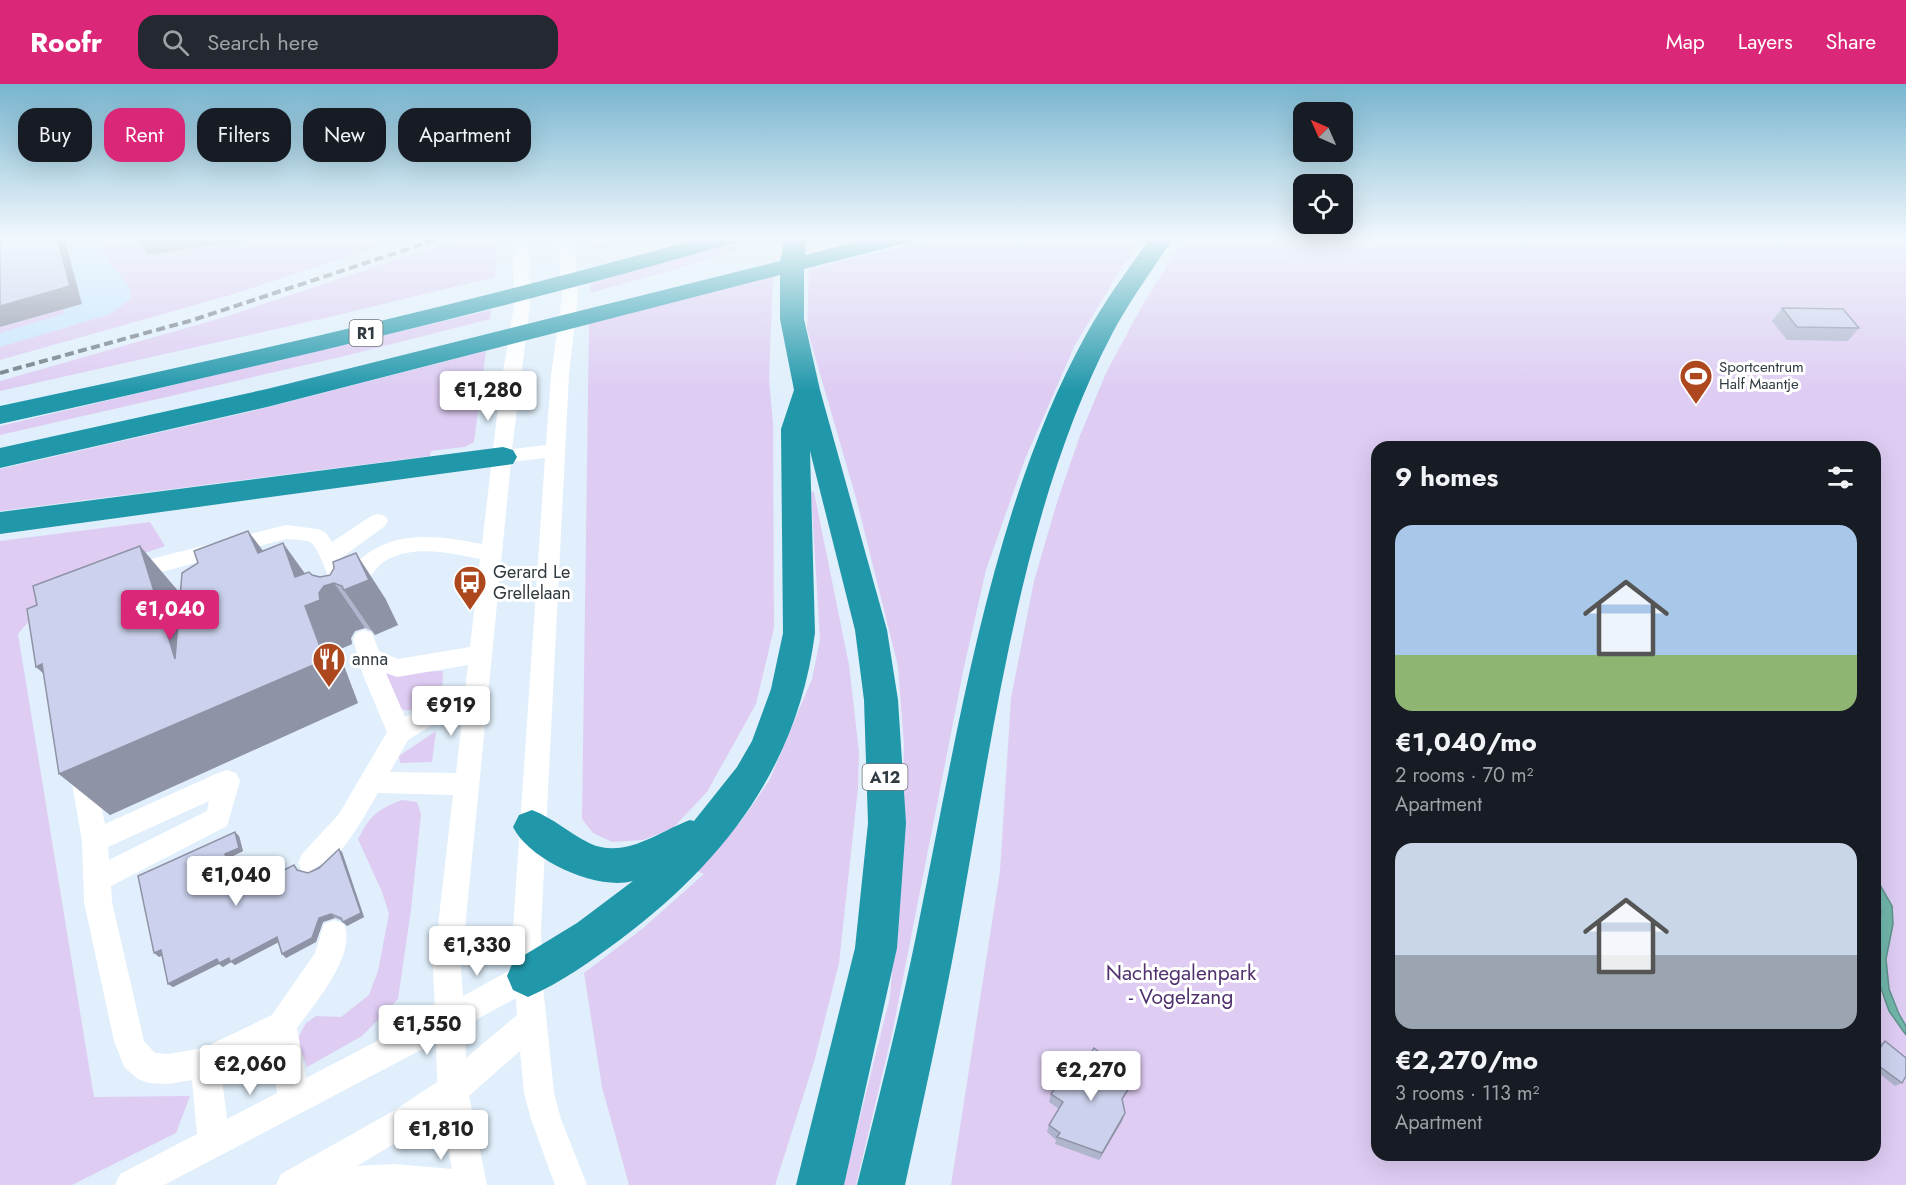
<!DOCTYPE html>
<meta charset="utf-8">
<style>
:root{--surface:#171b24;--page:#242831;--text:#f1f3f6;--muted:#9ea1a6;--accent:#db2777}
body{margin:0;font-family:Jost,sans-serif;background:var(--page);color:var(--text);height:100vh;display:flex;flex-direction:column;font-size:22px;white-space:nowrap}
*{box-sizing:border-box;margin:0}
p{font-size:20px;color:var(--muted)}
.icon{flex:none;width:33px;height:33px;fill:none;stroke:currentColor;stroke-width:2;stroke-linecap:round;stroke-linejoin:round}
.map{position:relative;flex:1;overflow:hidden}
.sheet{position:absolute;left:1371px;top:357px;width:510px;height:720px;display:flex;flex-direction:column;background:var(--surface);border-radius:18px;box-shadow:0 6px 24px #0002}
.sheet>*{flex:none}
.banner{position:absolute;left:18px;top:24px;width:570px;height:54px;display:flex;gap:12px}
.needle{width:39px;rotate:315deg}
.buttons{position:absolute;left:1293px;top:18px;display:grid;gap:12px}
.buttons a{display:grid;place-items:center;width:60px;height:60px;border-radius:12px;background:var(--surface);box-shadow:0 6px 24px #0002;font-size:30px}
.price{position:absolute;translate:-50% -51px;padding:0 14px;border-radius:6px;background:#fff;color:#222;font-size:20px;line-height:39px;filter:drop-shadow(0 2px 3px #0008)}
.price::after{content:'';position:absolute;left:50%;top:36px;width:18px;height:14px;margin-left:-9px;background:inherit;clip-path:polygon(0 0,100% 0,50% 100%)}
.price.active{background:var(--accent);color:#fff}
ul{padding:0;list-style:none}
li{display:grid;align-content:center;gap:12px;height:318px;padding:0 24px}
li span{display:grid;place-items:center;height:186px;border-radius:18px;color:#555}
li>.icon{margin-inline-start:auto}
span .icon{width:108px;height:108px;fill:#fffc;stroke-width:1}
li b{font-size:26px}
h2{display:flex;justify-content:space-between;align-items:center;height:72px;padding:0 24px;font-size:26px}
.tag{padding:0 21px;border-radius:18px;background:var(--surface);box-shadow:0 6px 24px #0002;font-size:21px;line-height:54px}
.tag.active{background:var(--accent);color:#fff}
header{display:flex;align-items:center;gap:36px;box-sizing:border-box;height:84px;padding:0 30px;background:var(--accent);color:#fff}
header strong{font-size:28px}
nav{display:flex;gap:33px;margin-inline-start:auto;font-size:21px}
.search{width:420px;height:54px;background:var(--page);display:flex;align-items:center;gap:15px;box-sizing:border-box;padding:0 21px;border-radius:18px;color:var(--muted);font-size:22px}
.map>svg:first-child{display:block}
.built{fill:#c6e5fe}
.green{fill:#deccf3;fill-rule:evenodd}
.water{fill:#71b6a9;stroke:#5e918a;stroke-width:1.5}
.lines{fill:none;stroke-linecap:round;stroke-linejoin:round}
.minor{fill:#fff;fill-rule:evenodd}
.highway{fill:#2197aa;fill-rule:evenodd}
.rail{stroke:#707b84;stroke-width:4;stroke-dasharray:9 4.5;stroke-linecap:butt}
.wall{fill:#afb5cc}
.shaded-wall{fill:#8f93a6}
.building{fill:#ccd2ed;stroke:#8f93a6;stroke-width:1.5}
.labels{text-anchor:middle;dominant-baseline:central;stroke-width:6;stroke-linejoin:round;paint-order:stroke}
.far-poi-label{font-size:15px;fill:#303a41;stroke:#fff;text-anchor:start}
.shield{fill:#fff;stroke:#6e757a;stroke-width:1.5}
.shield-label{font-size:16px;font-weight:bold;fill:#303a41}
.poi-label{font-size:18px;fill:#303a41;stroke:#fff;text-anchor:start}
.near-park-label{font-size:21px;fill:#52336f;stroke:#fff}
</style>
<header>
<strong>Roofr</strong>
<div class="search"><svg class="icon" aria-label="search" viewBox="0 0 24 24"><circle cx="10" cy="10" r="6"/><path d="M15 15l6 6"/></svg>Search here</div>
<nav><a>Map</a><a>Layers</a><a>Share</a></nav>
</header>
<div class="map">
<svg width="1906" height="1101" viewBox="0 0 1906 1101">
<rect width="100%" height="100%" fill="#e0effb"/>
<path class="built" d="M0 153H91L130 205 131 215 108 231 0 263Z"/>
<g class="green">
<path d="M91 153H128L126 161 153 157 149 171 270 153H410L227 212 0 276V263L108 231 131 215 130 205Z"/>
<path d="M464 153H498L495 193 325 234 0 307V297L225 233Z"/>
<path d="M589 153H648L590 168Z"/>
<path d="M752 153H778L680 184 590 209 591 199Z"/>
<path d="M941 153H1144L1117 191 1075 261 1025 375 986 486 964 583 892 950 856 1101H843L890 913 900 782 904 661 898 582 856 414 807 245 809 185Z"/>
<path d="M1185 153H1906V1101H951L1000 787 1011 614 1034 497 1058 415 1081 349 1106 289 1143 220ZM1377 363H1875V1071H1377Z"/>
<path d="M773 192 769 295 773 340 774 544 756 620 707 708 673 744 643 756 612 758 593 749 582 735 589 239Z"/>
<path d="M64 225V230L0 249V243Z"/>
<path d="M491 226 490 235 345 272 0 351V342Z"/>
<path d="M486 267 474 358 464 363 431 367 430 372 0 427V385L253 327Z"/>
<path d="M811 407 814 408 849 581 859 668 858 704 839 879 814 978 775 1101H629L602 1003 584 889 642 845 704 790 694 786 742 736 769 697 812 595 820 556Z"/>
<path d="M150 438 165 462 61 498 18 550 94 1013 190 1012 176 1049 72 1101H0V457Z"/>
<path d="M443 587 442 608C400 632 404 638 384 592L387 589Z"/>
<path d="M436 647 432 678 400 679 399 672Z"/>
<path d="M402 716 417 718 421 730 411 826 398 915 362 952 307 983 297 956 306 939 316 932 341 933 369 911 378 887 389 830 382 808 358 755C371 731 376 726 402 716Z"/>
</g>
<path class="water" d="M1875 792 1892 822 1893 840 1886 875 1889 905 1899 930 1906 942V951L1889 927 1877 893 1875 877 1881 827 1875 807Z"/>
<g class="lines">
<path class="minor" d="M513 153H529L530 222 512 365 546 361 551 291 562 212 558 153H574L578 212 569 291 541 845 542 892 554 1009 561 1035 587 1101H555L531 1035 524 1009 520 967 469 1012 487 1101H276L281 1090 395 1026 437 998 436 958 164 1101H115L120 1090 197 1050 192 996 168 1000 149 999 138 995 124 983 120 972 114 957 84 818 82 757 69 682 72 674 81 671 90 674 93 682 105 740 218 689 227 686 236 689 240 697 227 742 111 802 112 818 144 957 155 969 168 970 203 964 272 931 315 869 324 840 334 836 344 840C357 871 315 919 297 944L306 994 435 927 433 885 453 711 378 709C364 733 338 781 311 791L302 788 298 779 302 770 339 730 387 648 363 591 353 555 356 549 364 546 372 549 379 567 398 575 470 563 480 475C451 469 412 460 385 477 368 488 358 521 337 515 330 502 321 465 310 458 304 455 293 456 286 455L127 497 119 495 116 489 119 483 127 481 286 441 318 445 326 449 332 458 371 432 378 430 385 432 388 437 385 442 341 474 347 489C383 444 431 450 482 460L500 306 514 222ZM545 374 513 845 514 884 463 912 461 885 511 378ZM468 581 465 606 439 613 405 633 386 589 397 593ZM463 626 456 689 390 688 408 656 453 628ZM209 717 207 727 109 776 108 763ZM516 914 517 931 466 974 465 942ZM271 962 277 1009 227 1035 221 987ZM442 1031 452 1085 394 1080 357 1082Z"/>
<g class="highway">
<path d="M704 153H740L737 158C494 228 247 285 0 340V322C236 272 471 219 704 153Z"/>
<path d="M785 153H807L805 171 874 153H913L910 158 804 185V235L820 306 887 546 898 616 906 739 897 864 844 1101H796L855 864 868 739 864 616 855 546 810 367 815 549C798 681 725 777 621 855 592 876 561 899 528 913L513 906 507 892 513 878 577 839 633 797C597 807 529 776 513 743L519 731 532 726C553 734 569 749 589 759 624 776 658 748 690 736L694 737 737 683 752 657 771 605 783 549 781 345 794 306 780 235V191L267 323 0 384V364L267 305 780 177Z"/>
<path d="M1151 153H1174C1153 185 1130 216 1112 250 1024 418 995 636 962 822 946 916 925 1008 905 1101H857C880 1008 904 916 922 822 960 635 994 416 1087 249 1106 215 1129 184 1151 153Z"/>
<path d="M503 363 513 366 517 373 513 380 0 450V428Z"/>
</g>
<path class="rail" d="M0 289 193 236 444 153"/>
</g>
<g class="wall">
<path d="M1782 224 1859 244 1848 257 1787 256 1772 237Z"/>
<path d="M248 447 263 467 304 490 385 514 398 541 375 551 372 547 365 544 355 547 351 554 352 560 338 566 358 619 110 731 59 690 179 508 180 511 198 479Z"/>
<path d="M239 752 243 767 229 774 237 802 266 793 267 795 294 781 299 787 308 789 342 768 364 833 347 842 342 837 335 834 323 838 316 858 286 874 282 870 278 858 235 881 231 878 223 883 219 880 173 903 168 900 162 871 159 873Z"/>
<path d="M1885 957 1902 999 1895 1002 1875 986V965L1879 960Z"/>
<path d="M1051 1010 1125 1012 1122 1016 1125 1029 1099 1076 1055 1060 1056 1056 1047 1048 1049 1041 1059 1025 1049 1018Z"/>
</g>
<g class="shaded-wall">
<path d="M57 153H64L82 220 0 243V222Z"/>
<path d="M141 153H267L148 171 137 154Z"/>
<path d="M248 447 282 492 258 469Z"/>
<path d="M283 459 319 509 324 502 334 499 365 544 355 547 351 554 352 560 338 566 358 619 110 731 59 690 295 493Z"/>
<path d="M140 462 179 508 216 619 175 575Z"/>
<path d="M356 469 385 514 398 541 375 551 344 506Z"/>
<path d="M42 580 85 626 36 583Z"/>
<path d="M235 748 239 752 243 767 229 774 238 807 234 803 225 770Z"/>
<path d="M339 765 342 768 364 833 347 842 343 838Z"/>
<path d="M331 830 335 834 323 838 316 858 286 874 282 870 319 834Z"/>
<path d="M277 853 281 857 235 881 231 878 223 883 219 880 173 903 168 900 217 875 229 874Z"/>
<path d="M161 866 166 870 159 873 154 869Z"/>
<path d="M1125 1029 1122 1037 1099 1076 1102 1069Z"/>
</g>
<g class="building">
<path d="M0 153H57L70 202 0 222Z"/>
<path d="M1782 224 1843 225 1859 244 1797 243Z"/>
<path d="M248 447 258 469 283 459 295 493 309 488 312 491 320 493 330 491 334 484 333 478 356 469 369 496 344 506 342 502 334 499 324 502 319 509 320 516 305 522 325 576 59 690 42 580 36 583 27 525 37 521 33 502 140 462 175 575 182 489 198 479 194 467Z"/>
<path d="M235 748 239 764 225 770 234 803 262 790 264 796 294 781 297 786 308 789 319 784 339 765 361 829 343 838 341 834 331 830 319 834 312 854 282 870 277 853 230 878 229 874 219 879 217 875 168 900 161 866 154 869 138 792Z"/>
<path d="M1885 957 1906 974V992L1902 999 1875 979V971Z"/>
<path d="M1094 964 1126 988 1129 1004 1122 1015 1125 1029 1102 1069 1057 1053 1060 1049 1049 1041 1063 1018 1051 1010 1072 977 1082 984Z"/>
</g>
<linearGradient id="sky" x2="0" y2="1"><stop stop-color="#78b5cf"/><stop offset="0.5" stop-color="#f1f8fd"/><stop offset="1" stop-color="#f1f8fd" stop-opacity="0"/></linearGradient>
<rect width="1906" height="307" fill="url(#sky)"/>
<defs>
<symbol id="stadium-pin" viewBox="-11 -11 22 30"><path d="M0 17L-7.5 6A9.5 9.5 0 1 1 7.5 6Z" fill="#ad471d" stroke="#fff"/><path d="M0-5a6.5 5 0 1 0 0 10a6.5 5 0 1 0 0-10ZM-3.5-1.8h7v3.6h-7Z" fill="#fff"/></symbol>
<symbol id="bus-pin" viewBox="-11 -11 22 30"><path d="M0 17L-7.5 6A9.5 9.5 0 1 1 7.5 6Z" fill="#ad471d" stroke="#fff"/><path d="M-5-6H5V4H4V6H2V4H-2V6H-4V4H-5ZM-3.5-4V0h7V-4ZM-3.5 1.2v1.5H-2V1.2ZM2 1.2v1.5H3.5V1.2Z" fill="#fff"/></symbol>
<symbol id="restaurant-pin" viewBox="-11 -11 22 30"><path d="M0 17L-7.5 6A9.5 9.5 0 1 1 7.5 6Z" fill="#ad471d" stroke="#fff"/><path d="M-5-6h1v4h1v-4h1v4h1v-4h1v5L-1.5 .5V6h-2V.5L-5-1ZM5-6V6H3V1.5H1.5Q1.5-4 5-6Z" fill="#fff"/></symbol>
</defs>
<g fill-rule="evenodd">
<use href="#stadium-pin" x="1677" y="273" width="38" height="52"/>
<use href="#bus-pin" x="451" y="479" width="38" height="52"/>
<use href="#restaurant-pin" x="310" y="556" width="38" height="52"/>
</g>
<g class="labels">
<g class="far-poi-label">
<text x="1719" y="283">Sportcentrum<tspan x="1719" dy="17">Half Maantje</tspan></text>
</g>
<g class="shield">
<rect x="349.5" y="236" width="33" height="26" rx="4.5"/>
<rect x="862.5" y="680" width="45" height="26" rx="4.5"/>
</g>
<g class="shield-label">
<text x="366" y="249">R1</text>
<text x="885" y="693">A12</text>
</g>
<g class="poi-label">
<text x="493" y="488">Gerard Le<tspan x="493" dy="21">Grellelaan</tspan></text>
<text x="352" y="575">anna</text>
</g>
<g class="near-park-label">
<text x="1181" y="889">Nachtegalenpark<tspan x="1181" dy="24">- Vogelzang</tspan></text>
</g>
</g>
</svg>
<div class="buttons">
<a><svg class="needle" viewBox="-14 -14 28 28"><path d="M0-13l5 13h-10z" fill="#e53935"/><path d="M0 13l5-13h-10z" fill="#9ea1a6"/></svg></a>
<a><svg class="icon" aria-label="locate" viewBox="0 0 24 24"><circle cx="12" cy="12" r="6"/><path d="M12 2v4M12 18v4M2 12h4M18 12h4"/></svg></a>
</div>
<b class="price" style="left:488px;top:338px">€1,280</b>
<b class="price active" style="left:170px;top:557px">€1,040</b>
<b class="price" style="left:451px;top:653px">€919</b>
<b class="price" style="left:236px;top:823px">€1,040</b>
<b class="price" style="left:477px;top:893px">€1,330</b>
<b class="price" style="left:427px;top:972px">€1,550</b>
<b class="price" style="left:250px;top:1012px">€2,060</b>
<b class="price" style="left:1091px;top:1018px">€2,270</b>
<b class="price" style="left:441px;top:1077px">€1,810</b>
<div class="banner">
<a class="tag">Buy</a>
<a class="tag active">Rent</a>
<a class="tag">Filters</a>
<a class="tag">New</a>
<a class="tag">Apartment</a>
</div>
<section class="sheet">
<h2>9 homes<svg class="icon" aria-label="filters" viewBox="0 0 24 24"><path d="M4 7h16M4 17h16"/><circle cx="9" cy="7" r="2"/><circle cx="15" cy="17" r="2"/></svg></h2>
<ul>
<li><span style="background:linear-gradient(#a9c7e8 70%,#8fb573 0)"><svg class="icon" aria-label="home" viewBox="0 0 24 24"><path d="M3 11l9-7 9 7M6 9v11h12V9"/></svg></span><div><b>€1,040/mo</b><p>2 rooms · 70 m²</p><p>Apartment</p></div></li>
<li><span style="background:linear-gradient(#c9d6e8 60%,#9aa5b1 0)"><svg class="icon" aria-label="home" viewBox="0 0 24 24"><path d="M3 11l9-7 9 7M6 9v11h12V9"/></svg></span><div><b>€2,270/mo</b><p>3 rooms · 113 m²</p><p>Apartment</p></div></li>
</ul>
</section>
</div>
